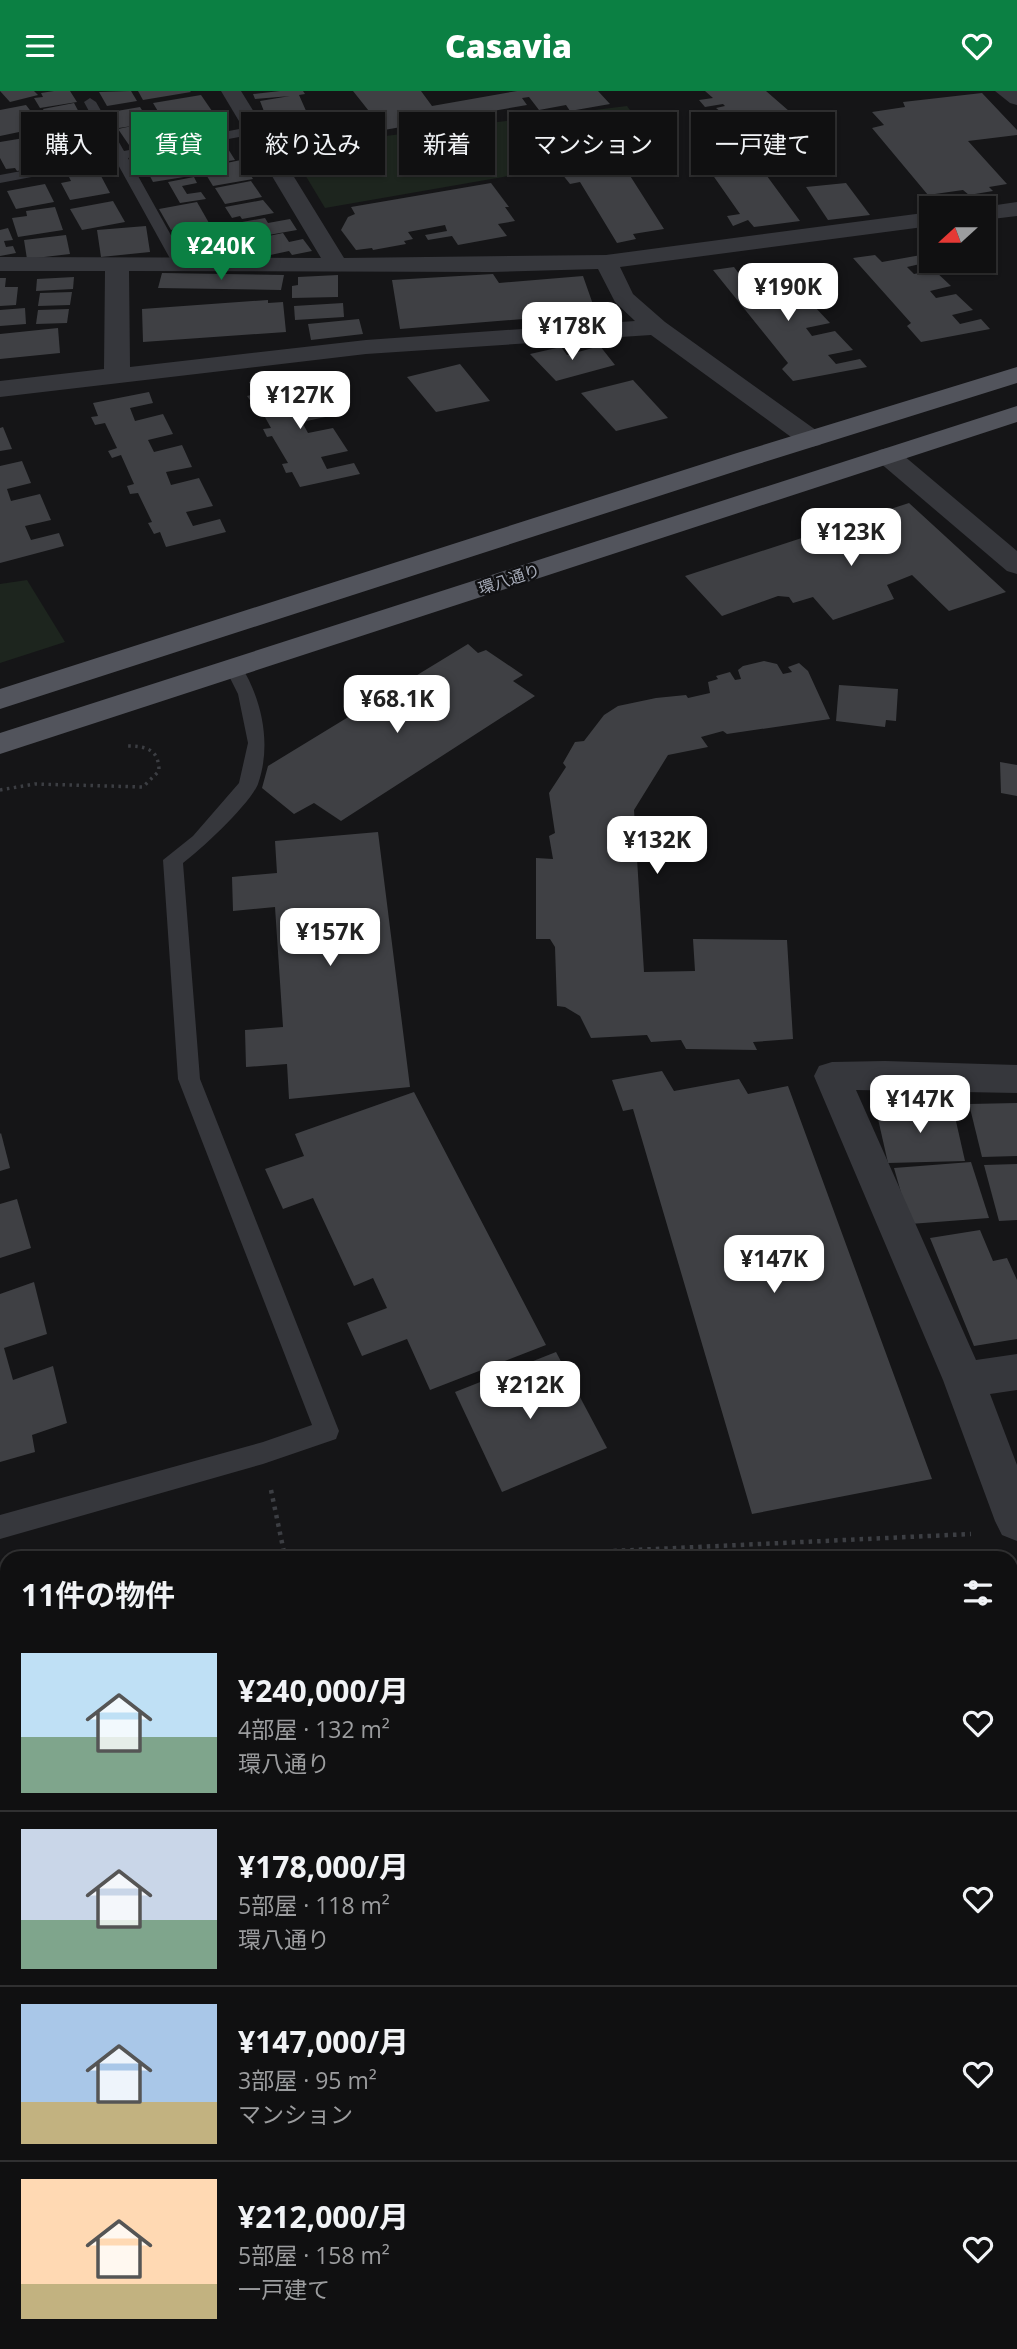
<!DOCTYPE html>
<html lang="ja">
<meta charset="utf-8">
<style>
:root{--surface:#101011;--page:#19191a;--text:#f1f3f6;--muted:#9c9d9f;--line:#303031;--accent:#0b8043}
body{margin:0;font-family:"Open Sans","Noto Sans JP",sans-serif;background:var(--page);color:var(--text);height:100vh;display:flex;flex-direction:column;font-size:26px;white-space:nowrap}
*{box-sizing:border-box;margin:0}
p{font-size:23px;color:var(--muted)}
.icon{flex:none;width:38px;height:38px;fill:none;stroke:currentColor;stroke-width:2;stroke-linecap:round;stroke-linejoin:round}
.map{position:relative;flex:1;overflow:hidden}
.panel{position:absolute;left:0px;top:1460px;width:1018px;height:800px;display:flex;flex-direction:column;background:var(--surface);border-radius:21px 21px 0 0;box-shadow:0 2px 5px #0004,0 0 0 2px var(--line)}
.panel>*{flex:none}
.guide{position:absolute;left:21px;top:21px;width:976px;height:63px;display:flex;gap:14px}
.needle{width:46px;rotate:249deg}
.buttons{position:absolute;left:919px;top:105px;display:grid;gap:14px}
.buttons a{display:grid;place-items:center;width:77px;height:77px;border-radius:0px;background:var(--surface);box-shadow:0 2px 5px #0004,0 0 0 2px var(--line);font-size:35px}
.price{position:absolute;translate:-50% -60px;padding:0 16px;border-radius:14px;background:#fff;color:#222;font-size:23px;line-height:46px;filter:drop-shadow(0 2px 4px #0008)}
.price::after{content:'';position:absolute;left:50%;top:42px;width:21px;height:16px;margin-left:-10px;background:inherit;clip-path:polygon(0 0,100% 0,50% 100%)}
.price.selected{background:var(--accent);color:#fff}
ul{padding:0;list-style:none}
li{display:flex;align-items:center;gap:21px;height:175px;padding:0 21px}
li+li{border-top:2px solid var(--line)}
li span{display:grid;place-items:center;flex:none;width:196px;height:140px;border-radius:0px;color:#555}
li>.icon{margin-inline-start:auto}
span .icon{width:84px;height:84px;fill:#fffc;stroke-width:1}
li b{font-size:30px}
h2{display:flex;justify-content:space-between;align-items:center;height:84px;padding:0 21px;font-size:30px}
.chip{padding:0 24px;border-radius:0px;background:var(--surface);box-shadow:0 2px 5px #0004,0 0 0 2px var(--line);font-size:24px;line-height:63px}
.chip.selected{background:var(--accent);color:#fff}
header{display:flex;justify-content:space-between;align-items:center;height:91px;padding:0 21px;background:var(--accent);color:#fff;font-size:32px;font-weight:800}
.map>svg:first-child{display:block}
.green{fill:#1d251e}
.building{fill:#3f4044}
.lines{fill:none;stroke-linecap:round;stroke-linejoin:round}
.path-far1{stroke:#3c3e43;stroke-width:3.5;stroke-dasharray:2.5 4.5;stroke-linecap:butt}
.path{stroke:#3c3e43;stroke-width:4.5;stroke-dasharray:3.5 5;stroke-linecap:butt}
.lane{fill:#36373c;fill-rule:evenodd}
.street{fill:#36373c;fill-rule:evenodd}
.primary{fill:#52545c;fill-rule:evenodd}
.labels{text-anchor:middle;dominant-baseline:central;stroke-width:5;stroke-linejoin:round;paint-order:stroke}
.far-street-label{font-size:16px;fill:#a6abb8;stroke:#101012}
</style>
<header><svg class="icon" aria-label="menu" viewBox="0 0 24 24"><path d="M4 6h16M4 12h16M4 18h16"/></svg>Casavia<svg class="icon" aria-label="heart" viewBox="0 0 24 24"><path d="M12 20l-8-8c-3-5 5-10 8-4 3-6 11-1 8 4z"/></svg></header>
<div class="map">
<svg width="1017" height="2258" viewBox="0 0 1017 2258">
<rect width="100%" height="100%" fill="#151517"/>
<g class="green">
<path d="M627 15 659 59 325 117 289 57Z"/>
<path d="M27 489 65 551 0 572V493Z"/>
<path d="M1012 2008 1017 2027V2258H188L187 2252H1012Z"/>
</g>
<g class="building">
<path d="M0 0H34L38 4 10 11Z"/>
<path d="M54 0H70L77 11 40 17 34 7 43 6 41 2Z"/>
<path d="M131 0 137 10 107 15 99 1Z"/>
<path d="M138 0H190L191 1 143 9Z"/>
<path d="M280 0H303L305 3 299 4 307 22 271 26 265 23 260 10 290 5 255 8 253 3Z"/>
<path d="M353 0H421L432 15 517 0H598L610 13 570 20 566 14 539 19 529 6 522 7 527 14 384 39Z"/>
<path d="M705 0H766L789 20 731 29 716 17 725 15 723 13 705 16 699 9 713 7Z"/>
<path d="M982 2 1017 39V44L968 50 1007 93 989 96 993 100 969 104 963 99 928 104 872 37 884 34 872 21 905 16 903 11Z"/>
<path d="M201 4 221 33 171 42 153 12Z"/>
<path d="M74 12 81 25 49 30 43 18Z"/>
<path d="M26 14 43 36 0 45V19Z"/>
<path d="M140 16 150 32 146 33 157 49 129 54 118 38 132 35 119 37 111 21Z"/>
<path d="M83 28 92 44 59 49 51 33Z"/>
<path d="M214 37 217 43 171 50 167 44Z"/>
<path d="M46 39 51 49 40 51 34 41Z"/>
<path d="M92 45 102 61 68 67 58 51Z"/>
<path d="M30 46 46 75 17 80 15 77 6 78 0 67V51Z"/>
<path d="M225 53 235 69 198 75 189 59Z"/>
<path d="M745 55 800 130 754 136 748 129 733 135 727 125 740 123 705 73 697 74 689 66H710L706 61Z"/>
<path d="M171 63 184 86 153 91 141 68Z"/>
<path d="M241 69 253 88 213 95 202 77Z"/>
<path d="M620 69 664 138 633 143 636 148 617 152 580 91 570 93 562 83 577 80 574 75Z"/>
<path d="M92 79 95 86 101 85 110 102 70 109 61 92 71 90 68 84Z"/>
<path d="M194 86 197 92 182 95 187 103 201 101 206 108 180 112 168 91Z"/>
<path d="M251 90 262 106 225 113 215 97Z"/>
<path d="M491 92 509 116H505L515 130 498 133 507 145 458 154 452 145 428 149 425 144 447 140 445 134 408 141 413 148 404 150 406 153 373 159 372 157 356 159 341 139 348 126 355 123 351 116Z"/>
<path d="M846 92 870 124 828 129 806 96Z"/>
<path d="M45 93 54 111 16 118 7 100Z"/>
<path d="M263 109 274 122 242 128 240 125 232 127 225 116Z"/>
<path d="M113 110 125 131 82 139 70 118Z"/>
<path d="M197 111 209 132 171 139 159 118Z"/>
<path d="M55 116 63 139 18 146 12 127 27 125 26 120Z"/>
<path d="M265 127 268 132 290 128 297 139 240 149 231 133Z"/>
<path d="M146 135 150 161 101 166 97 139Z"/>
<path d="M220 136 235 164 197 171 182 143Z"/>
<path d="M8 137 13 149 4 150 6 156 13 155 16 162 0 165V139Z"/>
<path d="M283 142 289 151 303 148 312 160 292 164 289 160 261 166 249 149Z"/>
<path d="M66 144 70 163 27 168 24 149Z"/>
<path d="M875 164 882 171 921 164 929 171 907 176 914 183 934 179 951 195 930 200 936 207 956 203 973 219 952 224 960 233 981 228 990 238 921 251 907 235 911 232 853 167Z"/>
<path d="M779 175 788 184 767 188 772 195 791 192 808 208 786 212 792 219 814 215 830 232 806 237 812 245 835 240 853 259 828 264 836 273 860 268 867 276 793 290 782 278 788 272 713 179 734 176 740 184Z"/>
<path d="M162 182 284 184 281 199 158 197Z"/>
<path d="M493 183 499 192 583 185 596 222 400 238 392 189Z"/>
<path d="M338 184V206L292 207V195L298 194V186Z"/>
<path d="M74 186 73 198 36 200 37 188Z"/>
<path d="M0 187H6L5 196H18L16 214 0 215Z"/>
<path d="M72 201 70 214 38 215 40 202Z"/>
<path d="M268 209V212L283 211 286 241 143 251 142 218Z"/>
<path d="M343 212 344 226 295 229 294 215Z"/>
<path d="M25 217 26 233 0 235V219Z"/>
<path d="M69 218 67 232 36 233 38 219Z"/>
<path d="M359 228 363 243 311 249 308 233Z"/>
<path d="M58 237 60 262 0 268V243Z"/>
<path d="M600 255 615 274 556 290 530 263 561 256 567 264Z"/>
<path d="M460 273 490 310 436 321 407 286Z"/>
<path d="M304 282 310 291 285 296 291 308 317 303 330 325 302 331 308 342 333 337 348 360 321 366 327 378 354 372 360 383 300 396 292 381 286 382 282 373 288 372 272 345 267 346 263 338 271 337 256 310 252 312 247 305 255 303 249 291Z"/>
<path d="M633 289 668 327 616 340 581 302Z"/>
<path d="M149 301 153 312 130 317 135 330 163 323 173 343 148 349 154 361 182 354 192 376 166 381 171 394 199 387 213 415 186 421 193 435 220 428 226 441 166 456 160 441 154 443 148 432 152 431 138 402 130 403 127 395 134 393 121 364 112 367 108 360 117 357 105 332 95 334 91 326 98 325 93 312Z"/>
<path d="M3 336 12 358 0 360V337Z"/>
<path d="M22 370 31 392 7 398 11 410 40 403 51 429 25 435 31 449 59 442 64 455 0 472V375Z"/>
<path d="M909 412 1006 501 949 520 912 484 887 494 894 508 833 529 813 506 793 512 789 506 778 505 722 525 685 485Z"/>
<path d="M468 553 478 562 486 559 523 584 513 590 535 605 341 730 314 712 294 723 262 697 268 675Z"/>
<path d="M764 570 777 573 783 583 792 581 788 576 799 572 808 580 830 628 727 643 723 640 701 646 708 656 668 664 634 719 644 881 695 880 693 848 787 849 793 948 753 951 757 959 686 958 681 949 651 951 647 944 591 947 580 925 565 916 557 915 555 856 550 848H536V767L553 768 549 745 555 742 549 702 566 676 563 672 575 651 584 650 604 624 618 615 656 607 686 604 688 607 710 602 708 591 718 588 716 585 730 581 735 589 741 588 738 579 743 575Z"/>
<path d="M839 594 898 598 896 630 886 629 885 636 836 630Z"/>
<path d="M1000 671 1017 674V705L1001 702Z"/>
<path d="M378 741 410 996 289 1008 287 973 246 976 245 939 283 936 275 816 233 820 232 786 277 782 275 750Z"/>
<path d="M662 980 674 1000 739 988 748 1003 788 995 932 1388 752 1423 633 1018 623 1020 612 989Z"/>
<path d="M414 1001 546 1254 430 1299 407 1248 362 1265 347 1232 387 1217 373 1187 354 1195 313 1107 283 1118 265 1078 304 1065 295 1043Z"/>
<path d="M1017 1012V1065L982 1066 969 1013Z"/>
<path d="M953 1017 965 1070 888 1072 876 1019Z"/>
<path d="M1 1042 10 1077 0 1080V1043Z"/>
<path d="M971 1071 989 1127 910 1133 894 1077Z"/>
<path d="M1017 1073V1129L999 1130 984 1074Z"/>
<path d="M17 1108 31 1157 0 1167V1113Z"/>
<path d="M980 1139 993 1170 1007 1167 1017 1189V1248L974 1255 930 1147Z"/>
<path d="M34 1191 47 1243 4 1257 13 1289 53 1275 67 1332 32 1344 35 1361 0 1371V1203Z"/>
<path d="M556 1261 607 1357 502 1401 455 1301Z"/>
<path d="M7 1601V2252H85V2258H0V1603Z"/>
</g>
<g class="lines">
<path class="path-far1" d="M0 699 35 693 143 696 159 680C159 658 146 655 126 655"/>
<g class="path">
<path d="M271 1399 285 1466"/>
<path d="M486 1466 971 1443"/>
</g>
<g class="lane">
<path d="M90 7 96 11 124 60 255 35 261 39 255 43 128 67 187 173 185 176H175L173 173 116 70 0 92V84L112 63 84 11Z"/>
<path d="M234 571 240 573C262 608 272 653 258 693 250 713 201 759 183 772L200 988 339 1340 336 1348 263 1373 0 1448V1424L263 1351 312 1334 178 988 163 769 193 745 239 692 248 652 238 603 225 577Z"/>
</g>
<g class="street">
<path d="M221 0H241L344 167 606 164 931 121V135L620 176 633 203 665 231 820 342 824 348 820 354 811 356 802 354 651 244 366 263 0 306V290L104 278 105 180H0V166L321 167ZM598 178 615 211 635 230 366 249 130 276 129 180 492 181Z"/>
<path d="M995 0H1017V14L1010 12Z"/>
<path d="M1017 111V125L984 129V117H976Z"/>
<path d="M888 357 897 359 1017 460V483L1007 480 879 371 875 365 879 359Z"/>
<path d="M885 970 1017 974V1002L856 999 976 1269 1017 1263V1299L990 1303 1017 1374V1450L1002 1444 995 1430 943 1289 814 985 819 975 832 971Z"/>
</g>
<g class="primary">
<path d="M1017 276V292L755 374 0 618V598L737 362Z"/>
<path d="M1017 315V331L0 663V642Z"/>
</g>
</g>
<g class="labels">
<g class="far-street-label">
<text transform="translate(509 488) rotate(-18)">環八通り</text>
</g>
</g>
</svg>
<div class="buttons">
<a><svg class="needle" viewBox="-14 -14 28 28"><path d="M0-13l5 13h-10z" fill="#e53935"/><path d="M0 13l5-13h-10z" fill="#9c9d9f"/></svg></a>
</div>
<b class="price selected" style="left:221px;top:191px">¥240K</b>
<b class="price" style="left:788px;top:232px">¥190K</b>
<b class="price" style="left:572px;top:271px">¥178K</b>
<b class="price" style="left:300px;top:340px">¥127K</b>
<b class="price" style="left:851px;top:477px">¥123K</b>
<b class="price" style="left:397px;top:644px">¥68.1K</b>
<b class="price" style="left:657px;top:785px">¥132K</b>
<b class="price" style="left:330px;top:877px">¥157K</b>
<b class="price" style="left:920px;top:1044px">¥147K</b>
<b class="price" style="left:774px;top:1204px">¥147K</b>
<b class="price" style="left:530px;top:1330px">¥212K</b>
<div class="guide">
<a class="chip">購入</a>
<a class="chip selected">賃貸</a>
<a class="chip">絞り込み</a>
<a class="chip">新着</a>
<a class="chip">マンション</a>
<a class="chip">一戸建て</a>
</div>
<section class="panel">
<h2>11件の物件<svg class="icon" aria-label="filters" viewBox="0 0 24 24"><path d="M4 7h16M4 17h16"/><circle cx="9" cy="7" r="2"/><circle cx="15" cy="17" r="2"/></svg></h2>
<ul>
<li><span style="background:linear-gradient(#bfe0f5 60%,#7fa58c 0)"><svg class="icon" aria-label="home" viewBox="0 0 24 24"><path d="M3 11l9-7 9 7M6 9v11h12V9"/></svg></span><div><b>¥240,000/月</b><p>4部屋 · 132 m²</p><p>環八通り</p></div><svg class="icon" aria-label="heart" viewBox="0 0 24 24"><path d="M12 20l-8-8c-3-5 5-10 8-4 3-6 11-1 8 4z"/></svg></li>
<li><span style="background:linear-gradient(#c9d6e8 65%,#7fa58c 0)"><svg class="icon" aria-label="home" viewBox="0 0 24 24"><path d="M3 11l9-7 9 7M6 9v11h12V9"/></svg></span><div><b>¥178,000/月</b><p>5部屋 · 118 m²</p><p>環八通り</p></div><svg class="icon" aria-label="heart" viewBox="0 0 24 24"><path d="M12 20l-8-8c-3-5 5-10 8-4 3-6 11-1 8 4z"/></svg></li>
<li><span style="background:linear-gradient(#a9c7e8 70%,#c2b280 0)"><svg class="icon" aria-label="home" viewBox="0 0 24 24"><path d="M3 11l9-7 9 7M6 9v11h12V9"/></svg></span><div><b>¥147,000/月</b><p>3部屋 · 95 m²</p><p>マンション</p></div><svg class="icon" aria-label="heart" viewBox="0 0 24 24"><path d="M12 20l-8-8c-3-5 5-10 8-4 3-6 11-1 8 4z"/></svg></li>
<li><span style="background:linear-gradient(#ffd9b3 75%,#c2b280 0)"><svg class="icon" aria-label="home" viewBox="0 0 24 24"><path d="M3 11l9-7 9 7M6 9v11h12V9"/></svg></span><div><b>¥212,000/月</b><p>5部屋 · 158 m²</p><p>一戸建て</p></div><svg class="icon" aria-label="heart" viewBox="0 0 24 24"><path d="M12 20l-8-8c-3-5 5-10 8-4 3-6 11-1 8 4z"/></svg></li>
</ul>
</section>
</div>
